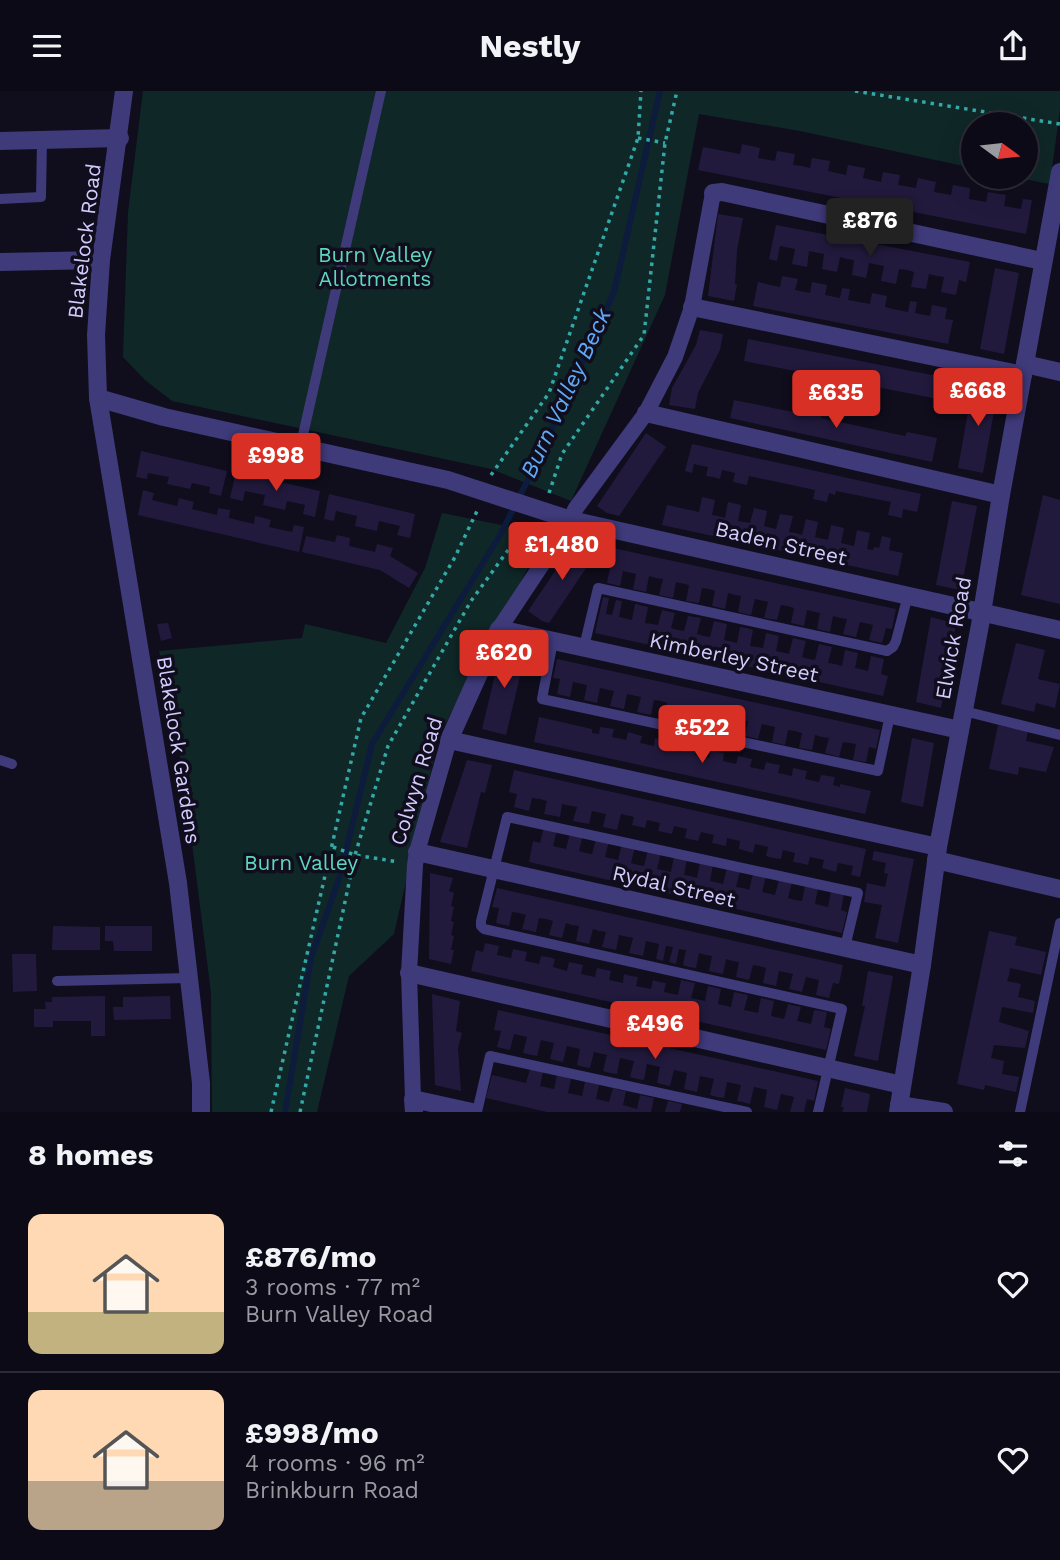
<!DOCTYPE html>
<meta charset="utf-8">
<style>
:root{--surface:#0c0a16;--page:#1a1823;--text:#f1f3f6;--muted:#9a9aa1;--line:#2c2b35;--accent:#d93025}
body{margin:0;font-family:"Work Sans",sans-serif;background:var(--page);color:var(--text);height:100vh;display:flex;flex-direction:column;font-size:26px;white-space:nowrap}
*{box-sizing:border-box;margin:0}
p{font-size:23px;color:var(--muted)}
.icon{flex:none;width:38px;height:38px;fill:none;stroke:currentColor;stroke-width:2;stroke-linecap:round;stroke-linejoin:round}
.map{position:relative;height:1021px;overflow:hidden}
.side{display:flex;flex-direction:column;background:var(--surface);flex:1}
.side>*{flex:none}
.needle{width:46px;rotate:105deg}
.tools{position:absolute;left:961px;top:21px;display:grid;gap:14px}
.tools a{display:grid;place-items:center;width:77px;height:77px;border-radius:50%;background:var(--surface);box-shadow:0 7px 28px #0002,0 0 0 2px var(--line);font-size:35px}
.price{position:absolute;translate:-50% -60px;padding:0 16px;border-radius:7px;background:var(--accent);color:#fff;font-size:23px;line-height:46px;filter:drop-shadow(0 2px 4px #0008)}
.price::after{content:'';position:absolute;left:50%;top:42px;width:21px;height:16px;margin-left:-10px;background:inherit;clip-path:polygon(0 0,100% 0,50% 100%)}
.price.selected{background:#222;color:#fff}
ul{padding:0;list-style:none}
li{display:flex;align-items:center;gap:21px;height:175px;padding:0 28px}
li+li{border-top:2px solid var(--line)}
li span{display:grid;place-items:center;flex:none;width:196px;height:140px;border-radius:14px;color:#555}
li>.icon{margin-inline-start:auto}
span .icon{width:84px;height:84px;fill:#fffc;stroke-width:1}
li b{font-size:30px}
h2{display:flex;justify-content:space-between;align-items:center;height:84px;padding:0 28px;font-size:30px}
header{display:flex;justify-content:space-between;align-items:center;height:91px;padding:0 28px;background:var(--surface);font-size:32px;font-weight:700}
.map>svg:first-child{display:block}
.green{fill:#102727}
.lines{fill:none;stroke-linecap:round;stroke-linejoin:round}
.stream{stroke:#0d1c3c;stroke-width:6}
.building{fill:#221a3d}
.path{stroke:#33a9a7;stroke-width:3.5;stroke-dasharray:3.5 5;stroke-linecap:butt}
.service{stroke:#3f3a7a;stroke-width:10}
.pedestrian{stroke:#3f3a7a;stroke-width:16}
.minor{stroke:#3f3a7a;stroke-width:18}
.tertiary{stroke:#3f3a7a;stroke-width:18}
.labels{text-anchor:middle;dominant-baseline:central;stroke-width:7;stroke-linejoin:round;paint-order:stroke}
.street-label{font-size:21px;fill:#d3cbfd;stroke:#100d1d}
.park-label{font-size:21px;fill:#5cd8be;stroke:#100d1d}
.water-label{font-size:23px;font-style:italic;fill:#5faaf7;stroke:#100d1d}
</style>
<header><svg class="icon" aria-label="menu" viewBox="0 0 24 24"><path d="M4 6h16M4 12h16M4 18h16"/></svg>Nestly<svg class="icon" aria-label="share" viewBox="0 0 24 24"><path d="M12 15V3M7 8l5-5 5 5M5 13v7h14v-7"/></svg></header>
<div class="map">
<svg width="1060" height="1021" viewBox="0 0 1060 1021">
<rect width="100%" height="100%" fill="#100d1d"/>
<g class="green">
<path d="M143 0H1060V18L1050 93 1014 86H1026V33H973V77L800 40 699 23 665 204 571 410 491 378 172 310 145 289 123 266 128 121Z"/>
<path d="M442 422 546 443 439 645 394 843 349 885 317 1021H212L211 902 183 681 159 560 302 547 305 533 386 552 425 477Z"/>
</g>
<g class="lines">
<path class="stream" d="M285 1021 311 867 339 788 372 653 500 444 534 377 614 201 660 0"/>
</g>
<g class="building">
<path d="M742 53 760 57 758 67 775 70 777 60 795 63 793 74 802 75 810 77 812 67 830 70 828 80 846 84 848 74 865 77 863 87 881 91 883 81 900 84 898 94 916 97 918 87 936 91 934 101 951 104 953 94 970 97 969 108 986 111 988 101 1006 104 1004 115 1021 118 1023 108 1032 109 1026 143 698 79 703 56 740 63Z"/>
<path d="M718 123 743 127 737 160 735 193 737 194 734 210 708 205Z"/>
<path d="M776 134 970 171 966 191 959 189 956 204 941 201 944 186 937 185 929 183 926 198 911 196 914 181 907 179 899 178 896 193 881 190 884 175 869 172 866 187 852 184 854 169 847 168 840 166 837 181 822 178 824 163 809 160 807 176 792 173 795 158 780 155 777 170 769 168Z"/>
<path d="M995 177 1019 182 1004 263 980 258Z"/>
<path d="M782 185 798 188 795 199 810 202 812 191 827 194 825 204 840 207 842 197 850 198 848 209 870 213 872 202 887 205 885 216 893 218 908 221 910 210 917 211 915 222 930 225 932 214 947 217 945 228 953 229 948 253 753 215 758 191 780 196Z"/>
<path d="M700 239 723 243 720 259 698 302 695 318 669 314 672 297 696 254Z"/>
<path d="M748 248 942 286 938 308 744 270Z"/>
<path d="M973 293 998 298 983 382 958 377Z"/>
<path d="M734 309 808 324 810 316 823 319 821 327 905 345 907 341 937 347 932 371 730 327Z"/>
<path d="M646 342 666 356 619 425 607 422 597 415Z"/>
<path d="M692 353 921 403 917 421 903 418 902 427 888 424 891 411 836 400 835 404 829 402 827 411 813 408 815 399 749 385 747 394 733 391 735 382 722 379 720 388 713 386 706 385 708 376 694 373 692 382 685 380Z"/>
<path d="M141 360 227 380 221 405 209 402 210 396 192 392 190 398 167 393 169 386 148 382 147 388 136 386Z"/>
<path d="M236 381 320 400 315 426 303 423 305 414 287 410 285 419 263 414 265 404 245 400 243 410 230 407Z"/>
<path d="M143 399 154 402 152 409 177 415 179 407 194 411 192 418 217 424 218 417 230 419 229 427 254 433 255 425 264 427 271 429 269 436 292 441 294 434 304 436 299 461 138 424Z"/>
<path d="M329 403 415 423 410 447 397 444 400 435 379 430 377 440 355 435 357 425 336 420 334 430 324 428Z"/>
<path d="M1043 404 1060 409V513L1021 504Z"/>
<path d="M702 406 715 409 712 424 718 425 725 427 728 411 741 414 738 430 750 432 754 417 767 420 764 435 776 438 780 423 793 425 789 441 796 442 802 444 806 428 818 431 815 446 828 449 831 434 844 437 841 452 854 455 857 439 870 442 867 458 873 459 874 456 879 457 882 445 891 447 889 459 903 462 898 485 662 434 667 414 699 421Z"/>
<path d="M952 410 977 415 961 499 936 494Z"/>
<path d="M337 444 350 447 349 455 375 461 377 453 393 457 390 465 418 482 409 497 380 479 302 461 306 445 335 451Z"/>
<path d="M577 448 597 461 549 532 542 530 528 520Z"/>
<path d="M608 456 896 518 892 538 886 537 882 552 869 549 873 534 860 531 856 546 843 543 847 528 840 527 833 525 830 541 817 538 820 522 807 519 804 535 791 532 794 517 787 515 781 514 777 529 764 527 768 511 755 508 751 524 738 521 741 505 735 504 728 502 725 518 712 515 715 500 709 498 702 497 699 512 686 510 689 494 676 491 673 507 659 504 663 488 656 487 649 485 646 501 633 498 636 483 623 480 620 495 607 492 610 477 604 476Z"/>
<path d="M603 506 609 507 606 523 612 524 616 509 622 510 619 526 632 529 635 513 648 516 645 532 652 533 658 534 662 519 675 522 671 537 678 539 684 540 688 525 701 527 697 543 704 545 710 546 714 530 727 533 724 549 737 552 740 536 747 537 753 539 750 555 763 557 766 542 779 545 776 560 789 563 793 547 806 550 802 566 809 568 815 569 819 553 832 556 828 572 835 573 842 575 845 559 858 562 855 577 868 580 871 565 884 568 881 583 888 585 883 605 595 542Z"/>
<path d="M931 526 956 533 941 617 916 611Z"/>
<path d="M168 532 172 547 161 550 157 533Z"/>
<path d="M1016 552 1045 559 1038 588 1060 593 1055 617 1036 612 1034 621 1001 613Z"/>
<path d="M502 555 526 560 506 644 482 638Z"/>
<path d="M557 568 880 639 876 658 869 656 866 671 853 669 856 653 843 651 839 666 825 662 829 647 822 646 815 644 812 659 799 657 802 642 795 640 788 639 785 654 772 651 775 636 762 633 758 648 745 645 748 630 735 627 731 642 718 639 721 624 715 622 708 621 704 636 691 633 694 618 688 616 681 615 678 630 664 627 667 612 661 610 654 609 651 624 637 621 641 606 627 603 624 618 610 615 614 600 600 597 597 612 584 609 587 594 573 591 570 606 557 603 560 588 553 587Z"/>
<path d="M539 626 592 638V642L599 643 600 636 614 638 612 646 626 649 628 641 642 645 640 652 654 655 655 647 669 651 667 658 681 661 683 653 697 656 695 664 709 667 711 660 724 662 723 670 736 673 738 665 752 668 750 676 764 679 766 671 773 673 780 674 778 682 792 685 793 677 807 680 805 688 819 691 821 684 835 686 833 694 840 696V693L871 700 865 723 534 651Z"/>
<path d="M998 634 1028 640 1026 650 1054 656 1046 681 1019 676 1018 684 989 678Z"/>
<path d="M912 647 934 652 923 716 901 711Z"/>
<path d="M467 669 492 674 485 702 481 701 467 757 440 751Z"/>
<path d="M514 679 866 758 860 786 851 784 853 775 838 772 836 781 822 777 824 769 810 766 808 774 800 772 793 771 795 762 783 759 781 768 773 767 766 765 768 756 755 753 753 762 739 758 740 750 727 747 726 755 712 752 714 744 701 741 698 750 685 747 687 738 674 735 672 743 658 740 660 732 647 729 645 737 632 734 634 726 621 723 617 739 603 736 606 723 592 720 589 733 573 730 577 716 562 713 560 726 544 723 547 710 540 708 532 707 529 720 514 716 517 703 509 701Z"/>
<path d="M544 736 557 739 553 755 566 758 570 742 583 744 579 760 586 762 592 763 596 748 609 750 605 766 618 769 622 753 635 756 631 772 638 774 644 775 648 759 661 762 657 778 671 781 674 765 687 768 684 784 690 785 697 787 700 771 713 774 710 790 723 793 727 777 740 780 736 796 743 797 749 799 753 783 766 786 762 801 775 804 779 789 792 791 788 807 795 809 802 810 805 795 818 797 815 813 828 816 831 800 844 803 841 819 847 821 842 842 529 771 533 750 540 752Z"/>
<path d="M874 760 914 768 898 852 875 847 882 814 864 811 867 792 885 796 888 783 884 782 886 772 872 769Z"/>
<path d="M430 782 453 787 449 800 454 802 451 815 454 816 451 830 454 831 451 844 454 845 451 859H454L451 873 429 868Z"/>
<path d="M497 797 843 874 839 893 833 892 829 907 816 904 819 889 806 886 802 901 789 898 793 883 779 880 776 895 763 892 766 877 759 875 753 874 749 889 736 886 739 871 733 870 726 868 723 883 709 880 712 865 706 864 699 862 696 877 689 876 683 874 686 859 679 858 676 873 669 871 673 856 666 855 663 870 656 868 659 853 646 850 643 865 629 862 633 847 619 844 616 859 602 856 606 841 599 840 593 838 589 853 576 850 579 835 572 834 566 832 562 847 549 844 553 830 546 828 539 827 536 841 522 838 526 824 519 822 512 821 509 835 496 832 499 817 492 816Z"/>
<path d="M53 835 100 836V859H52Z"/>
<path d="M105 835H152V860H114L113 850H105Z"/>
<path d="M989 840 1017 846 1015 854 1046 861 1041 884 1010 877 1009 884 1007 890 1021 893 1018 906 1035 910 1033 922 1002 916 999 931 1029 940 1025 957 994 954 991 967 1004 970 1002 983 1019 986 1016 1001 985 994 984 999 957 993Z"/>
<path d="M485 852 499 855 497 864 511 867 513 858 527 861 525 870 539 873 541 865 548 866 555 868 553 876 567 880 569 871 583 874 581 883 595 886 597 877 611 880 609 889 623 892 624 883 631 885 638 886 636 895 651 898 653 889 659 891 666 892 664 901 678 904 681 889 695 892 691 907 705 910 708 895 721 898 718 913 731 916 734 901 748 904 744 919 758 922 761 907 774 910 771 925 784 928 788 913 801 916 797 930 811 933 814 919 827 921 824 936 831 938 826 959 471 880 476 859 483 861Z"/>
<path d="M12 863H36L37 900 13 901Z"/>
<path d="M868 880 893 885 878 970 854 965 865 915H862Z"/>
<path d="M432 903 460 910 456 940 462 942 458 957 461 1000 435 994Z"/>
<path d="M105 905V945H91V930H53V936H34V918H46L45 911H52V906Z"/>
<path d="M170 905 171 928 114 929 113 916H123V906Z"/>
<path d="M498 919 818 990 814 1010 807 1008 804 1021H790L794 1006 781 1003 777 1019 764 1016 767 999 754 996 750 1013 743 1011 737 1010 741 994 727 991 724 1007 717 1006 710 1004 714 988 700 985 697 1001 684 998 687 982 674 979 670 995 657 992 660 976 647 973 644 989 637 988 630 986 634 970 620 967 617 983 610 982 603 980 607 964 594 961 590 977 584 976 577 974 580 958 567 955 563 971 550 968 554 952 541 949 537 965 523 962 527 946 514 943 510 959 497 956 501 940 494 939Z"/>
<path d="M530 978 543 981 540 995 554 998 557 984 571 988 568 1002 582 1005 585 991 592 992 599 994 596 1008 609 1011 613 997 619 999 626 1000 623 1014 637 1018 640 1004 654 1007 651 1021H547L486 1007 492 984 526 992Z"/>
<path d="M845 997 870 1003 867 1021H842L844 1016H841Z"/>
<path d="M668 1010 682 1013 680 1021H665Z"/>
</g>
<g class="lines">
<g class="path">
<path d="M855 0 1060 33"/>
<path d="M638 47 665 52"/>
<path d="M491 384 549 302 638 47 641 0"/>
<path d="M549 402 562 363 644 244 665 52 677 0"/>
<path d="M333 756 355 764 399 771"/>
<path d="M271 1021 361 627 455 466 478 418"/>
<path d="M300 1021 355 764 388 655 471 510 514 451 529 445 535 435"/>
</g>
<g class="service">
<path d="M0 108 41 106 42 49"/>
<path d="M300 357 381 0"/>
<path d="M553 550 542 608 878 680 890 624"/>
<path d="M584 556 598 497 887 560 893 556 896 550 908 504"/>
<path d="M964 620 1060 644"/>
<path d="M0 669 12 673"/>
<path d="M57 890 189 887"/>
<path d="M477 1021 490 965 747 1021"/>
<path d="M818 1021 842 918 484 838 481 835V830L507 726 858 802 845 856"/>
<path d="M1020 1021 1060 832"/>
</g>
<g class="pedestrian">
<path d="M499 538 564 440 576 417 646 322 675 266 692 216 713 102"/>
<path d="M413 1008 409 882 415 774 417 761 449 649"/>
</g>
<g class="minor">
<path d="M0 50 120 47"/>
<path d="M713 102 722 101 1042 170"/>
<path d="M0 171 101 169"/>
<path d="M692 216 1023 284"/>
<path d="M1025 273 1060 281"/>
<path d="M98 307 164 326 448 389 571 429 1060 539"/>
<path d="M646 322 1001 404"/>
<path d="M938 756 449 649 499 538 960 639"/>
<path d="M417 761 922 874"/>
<path d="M936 769 1060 798"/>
<path d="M409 882 902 994"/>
<path d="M899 1014 944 1021"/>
<path d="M414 1021 413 1008 472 1021"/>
<path d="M898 1021 922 874 938 756 980 534 1001 404 1060 81"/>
</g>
<path class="tertiary" d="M124 0 101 169 96 244 98 307 178 792 201 992V1021"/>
</g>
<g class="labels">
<g class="street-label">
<text transform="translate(84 150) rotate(-83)">Blakelock Road</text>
<text transform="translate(781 452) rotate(13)">Baden Street</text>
<text transform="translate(953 547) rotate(-80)">Elwick Road</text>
<text transform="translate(734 566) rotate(12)">Kimberley Street</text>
<text transform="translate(179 659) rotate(81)">Blakelock Gardens</text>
<text transform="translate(416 690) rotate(-73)">Colwyn Road</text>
<text transform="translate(674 795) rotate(13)">Rydal Street</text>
</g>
<g class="park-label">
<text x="375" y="163">Burn Valley<tspan x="375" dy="24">Allotments</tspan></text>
<text x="301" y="771">Burn Valley</text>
</g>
<g class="water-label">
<text transform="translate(566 302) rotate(-65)">Burn Valley Beck</text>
</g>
</g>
</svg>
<div class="tools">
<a><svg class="needle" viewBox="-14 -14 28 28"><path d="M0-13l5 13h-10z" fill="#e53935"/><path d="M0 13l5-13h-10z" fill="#9a9aa1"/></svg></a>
</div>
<b class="price selected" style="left:870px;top:167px">£876</b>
<b class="price" style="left:978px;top:337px">£668</b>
<b class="price" style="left:836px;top:339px">£635</b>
<b class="price" style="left:276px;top:402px">£998</b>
<b class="price" style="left:562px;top:491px">£1,480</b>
<b class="price" style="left:504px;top:599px">£620</b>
<b class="price" style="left:702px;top:674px">£522</b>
<b class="price" style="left:655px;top:970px">£496</b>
</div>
<section class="side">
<h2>8 homes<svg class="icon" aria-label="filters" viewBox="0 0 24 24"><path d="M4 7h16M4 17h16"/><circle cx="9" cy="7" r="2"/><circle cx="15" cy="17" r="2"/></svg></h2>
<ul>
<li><span style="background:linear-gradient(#ffd9b3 70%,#c2b280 0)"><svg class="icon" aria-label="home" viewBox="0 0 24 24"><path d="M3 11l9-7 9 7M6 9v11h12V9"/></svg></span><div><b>£876/mo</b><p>3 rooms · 77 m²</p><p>Burn Valley Road</p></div><svg class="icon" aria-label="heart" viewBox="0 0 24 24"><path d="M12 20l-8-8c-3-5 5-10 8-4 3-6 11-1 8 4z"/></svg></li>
<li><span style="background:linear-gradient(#ffd9b3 65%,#b9a48a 0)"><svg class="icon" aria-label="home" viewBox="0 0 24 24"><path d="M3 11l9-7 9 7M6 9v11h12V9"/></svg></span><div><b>£998/mo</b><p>4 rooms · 96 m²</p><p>Brinkburn Road</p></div><svg class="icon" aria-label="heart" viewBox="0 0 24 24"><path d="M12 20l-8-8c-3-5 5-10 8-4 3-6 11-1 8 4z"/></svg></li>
</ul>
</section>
